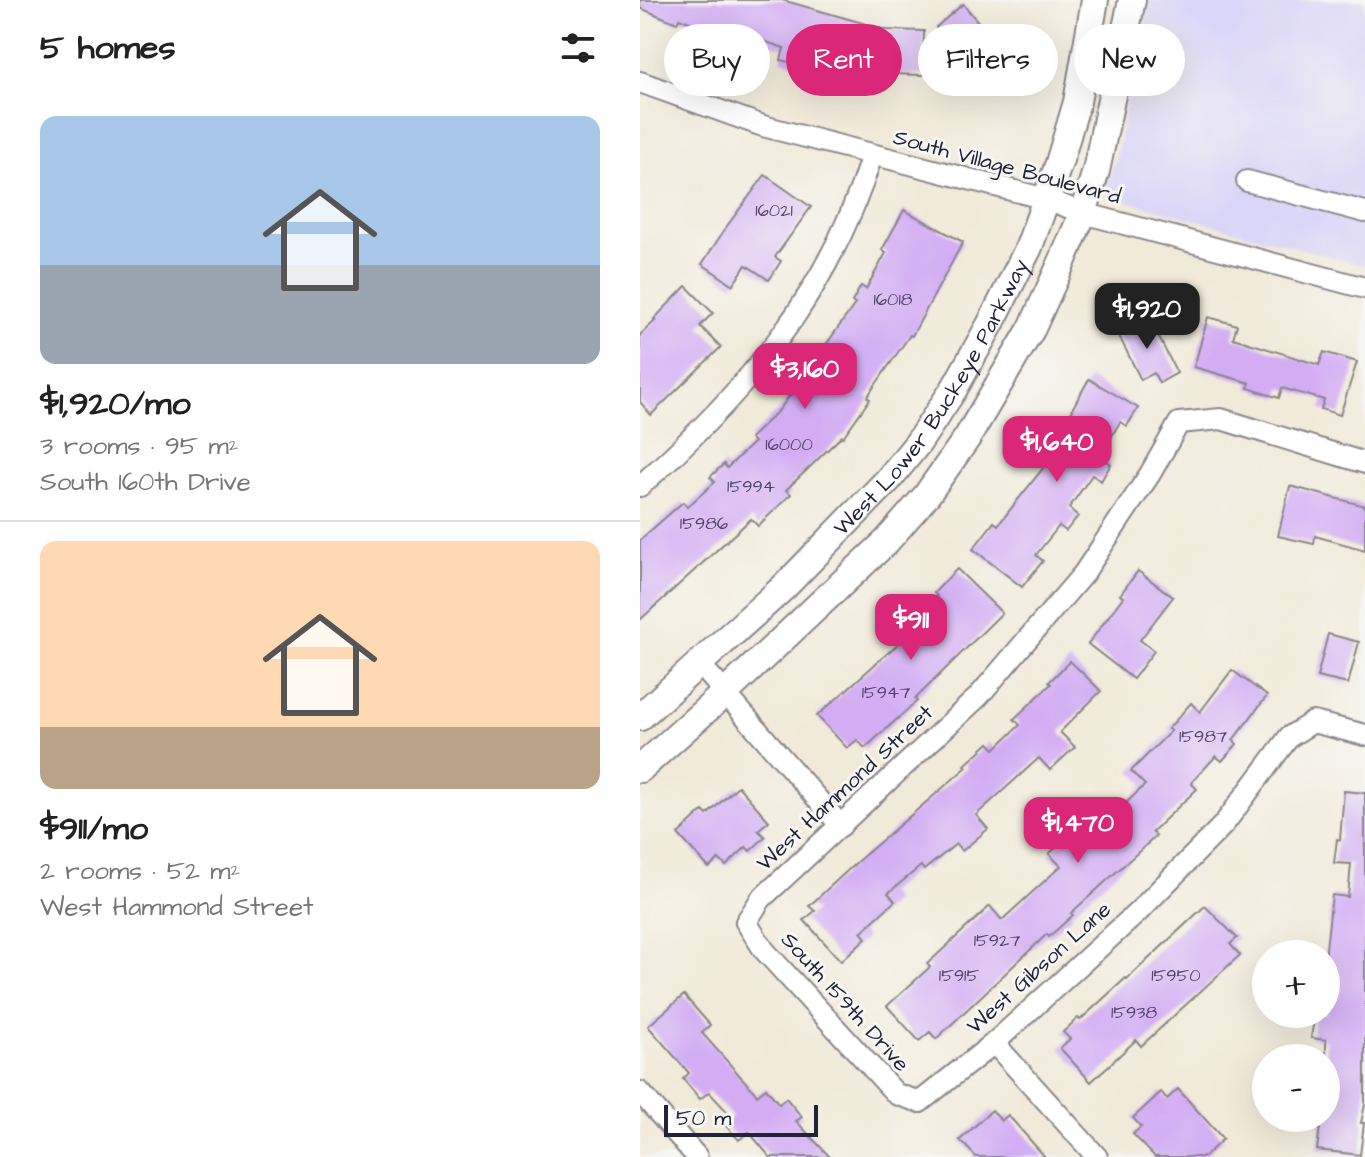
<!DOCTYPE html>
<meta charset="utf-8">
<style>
:root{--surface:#fff;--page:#f6f6f6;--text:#222;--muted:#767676;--line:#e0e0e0;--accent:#db2777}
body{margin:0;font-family:"Architects Daughter",sans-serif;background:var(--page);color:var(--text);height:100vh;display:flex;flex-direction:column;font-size:30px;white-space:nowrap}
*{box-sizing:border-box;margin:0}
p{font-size:26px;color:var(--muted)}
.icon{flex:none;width:44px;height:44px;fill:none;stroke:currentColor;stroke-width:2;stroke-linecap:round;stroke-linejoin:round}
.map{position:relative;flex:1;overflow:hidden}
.side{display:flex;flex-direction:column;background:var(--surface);width:640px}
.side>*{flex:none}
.guide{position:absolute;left:24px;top:24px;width:580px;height:72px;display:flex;gap:16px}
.controls{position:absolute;left:612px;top:940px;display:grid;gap:16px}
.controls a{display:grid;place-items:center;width:88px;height:88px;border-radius:50%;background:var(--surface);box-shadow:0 8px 32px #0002;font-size:40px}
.scale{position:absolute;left:24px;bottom:20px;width:154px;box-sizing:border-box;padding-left:8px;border:4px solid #22223b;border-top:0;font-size:22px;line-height:28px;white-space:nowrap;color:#22223b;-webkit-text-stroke:6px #f6f6f2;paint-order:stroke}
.price{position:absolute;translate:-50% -68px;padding:0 18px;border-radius:16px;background:var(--accent);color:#fff;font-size:26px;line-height:52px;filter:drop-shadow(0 2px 4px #0008)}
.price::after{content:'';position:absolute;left:50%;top:48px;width:24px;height:18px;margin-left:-12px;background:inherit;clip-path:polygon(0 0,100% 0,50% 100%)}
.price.active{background:#222;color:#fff}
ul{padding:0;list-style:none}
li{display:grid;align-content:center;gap:16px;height:424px;padding:0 40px}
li+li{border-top:2px solid var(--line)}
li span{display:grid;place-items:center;height:248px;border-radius:16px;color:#555}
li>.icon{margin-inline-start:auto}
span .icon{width:144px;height:144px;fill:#fffc;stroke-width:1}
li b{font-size:34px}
h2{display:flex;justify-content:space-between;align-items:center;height:96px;padding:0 40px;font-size:34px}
.tag{padding:0 28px;border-radius:36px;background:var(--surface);box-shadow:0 8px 32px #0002;font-size:28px;line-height:72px}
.tag.active{background:var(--accent);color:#fff}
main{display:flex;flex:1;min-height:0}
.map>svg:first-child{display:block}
.built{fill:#dad6f7}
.building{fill:#d3adf4}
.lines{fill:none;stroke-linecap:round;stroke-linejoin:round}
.minor-casing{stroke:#8a868a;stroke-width:24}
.major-casing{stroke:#8a868a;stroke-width:30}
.minor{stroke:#fff;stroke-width:20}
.major{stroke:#fff;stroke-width:26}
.labels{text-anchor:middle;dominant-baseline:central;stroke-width:6;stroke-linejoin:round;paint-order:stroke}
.number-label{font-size:18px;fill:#4e4569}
.street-label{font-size:22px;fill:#22223b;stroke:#f6f6f2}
</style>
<main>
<section class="side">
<h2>5 homes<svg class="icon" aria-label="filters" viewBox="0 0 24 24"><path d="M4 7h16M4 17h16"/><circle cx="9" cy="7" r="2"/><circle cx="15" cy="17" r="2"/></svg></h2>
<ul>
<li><span style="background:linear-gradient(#a9c7e8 60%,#9aa5b1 0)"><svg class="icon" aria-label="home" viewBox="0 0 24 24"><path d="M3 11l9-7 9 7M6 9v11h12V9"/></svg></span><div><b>$1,920/mo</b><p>3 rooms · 95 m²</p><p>South 160th Drive</p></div></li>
<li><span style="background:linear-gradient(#ffd9b3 75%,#b9a48a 0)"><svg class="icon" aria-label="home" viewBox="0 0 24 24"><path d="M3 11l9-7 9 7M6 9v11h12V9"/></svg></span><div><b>$911/mo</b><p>2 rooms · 52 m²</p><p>West Hammond Street</p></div></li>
</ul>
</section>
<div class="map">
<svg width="725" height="1157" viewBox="0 0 725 1157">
<rect width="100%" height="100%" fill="#f6f6f2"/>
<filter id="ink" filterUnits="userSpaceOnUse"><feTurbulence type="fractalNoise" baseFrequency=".0125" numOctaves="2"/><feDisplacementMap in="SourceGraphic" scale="16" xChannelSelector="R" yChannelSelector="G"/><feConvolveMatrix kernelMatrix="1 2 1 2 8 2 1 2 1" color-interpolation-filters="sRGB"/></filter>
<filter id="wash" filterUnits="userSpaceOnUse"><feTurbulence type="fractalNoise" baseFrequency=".006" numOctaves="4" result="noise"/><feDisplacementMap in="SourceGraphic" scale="32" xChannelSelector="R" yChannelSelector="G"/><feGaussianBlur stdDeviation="1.8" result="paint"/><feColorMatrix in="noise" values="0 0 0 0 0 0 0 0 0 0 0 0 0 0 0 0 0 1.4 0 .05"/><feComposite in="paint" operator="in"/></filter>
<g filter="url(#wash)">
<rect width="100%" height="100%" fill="#f2ead9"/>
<path class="built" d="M505 0H725V266L472 197 468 193V182L478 149Z"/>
<g id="blocks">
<g class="building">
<path d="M0 0H142L247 30 284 31 283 75 249 74 178 57 175 69 141 60 144 48 76 25 74 31 39 18 37 23 0 8Z"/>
<path d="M323 4 360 48 333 71 296 27Z"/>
<path d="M125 175 171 207 135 257 141 261 129 280 106 265 93 285 62 264 87 226Z"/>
<path d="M264 210 323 242 272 336 270 335 227 397 230 399 203 437 202 436 146 490 151 494 118 526 111 519 0 620V540L43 502 47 507 75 482 70 477 84 464 87 468 114 442 110 438 140 409 215 304 212 302 221 286 226 289 246 253 242 250Z"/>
<path d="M46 286 73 313 60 326 81 347 11 415 0 402V335L16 320 14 319Z"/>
<path d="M508 316 537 373 519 383 514 373 501 380 477 332Z"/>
<path d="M568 317 597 325 593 338 679 365 684 352 717 362 700 415 681 409 684 400 642 388 639 398 608 388 610 383 554 367Z"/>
<path d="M449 379 498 408 487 426 480 422 460 456 471 464 461 481 452 475 429 508 438 516 426 531 419 526 396 555 403 561 382 587 333 549 354 522 358 525 407 463 401 460 433 410 432 409Z"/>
<path d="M650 486 725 506V550L675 536 674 544 638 536Z"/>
<path d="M317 569 362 613 275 699 277 701 225 748 217 740 207 748 177 716 260 642 254 637 297 596 294 593Z"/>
<path d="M498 571 533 597 500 640 514 651 493 679 448 644 483 597 480 595Z"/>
<path d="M688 634 719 642 708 684 677 677Z"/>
<path d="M430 661 461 691 420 732 435 747 410 770 399 758 336 815 348 829 322 851 316 844 284 870 281 866 248 893 255 901 221 932 226 938 201 961 164 920 175 911 169 906 219 860 327 767 325 765 349 743 355 749 380 725 374 719 411 684 409 682Z"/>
<path d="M592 670 627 696 593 740 597 744 582 761 576 756 551 783 557 789 512 832 516 836 431 913 433 915 409 937 407 934 296 1039 290 1032 279 1041 247 1006 290 967 287 964 350 906 362 920 421 866 409 854 434 831 445 842 505 785 491 771 531 731 528 729 551 703 560 712Z"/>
<path d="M98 786 129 821 118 830 125 837 110 851 106 847 86 866 79 859 69 868 38 834 63 811 67 815Z"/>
<path d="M704 791 725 793V1104L721 1123H724L720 1155 677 1150 681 1119H686V1040L671 1038 675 1014H686V949L692 895 708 897 711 864 694 863 697 839 700 840Z"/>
<path d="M565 906 597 938 590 944 600 955 501 1046 496 1040 451 1082 420 1048 430 1039 423 1032 438 1018 440 1020 486 978 487 979Z"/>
<path d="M44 995 70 1025 62 1033 117 1095 126 1088 139 1104 146 1098 162 1117 156 1121 190 1157H130L109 1132 99 1140 84 1124 92 1117 69 1092 60 1099 43 1079 49 1073 8 1026Z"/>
<path d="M538 1089 583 1139 564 1157H515L493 1134 501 1127 493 1118 521 1092 527 1099Z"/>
<path d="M352 1110 361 1121 368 1115 405 1157H336L320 1140Z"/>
</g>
</g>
</g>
<g filter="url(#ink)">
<use href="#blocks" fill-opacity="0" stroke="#8a868a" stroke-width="2"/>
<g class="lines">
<defs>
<g id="minor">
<path d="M0 82 123 126 406 199 443 213 725 288"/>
<path d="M607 181 725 212"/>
<path d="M725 463 581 419 539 423 510 474 444 573 338 697 121 899 106 922 124 950 256 1094 280 1102 354 1043 498 912 584 824 649 737 673 722 725 735"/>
<path d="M0 486C107 391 189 294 232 155"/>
<path d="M59 663 201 826"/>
<path d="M354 1043 457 1157"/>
<path d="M0 1092 57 1157"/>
</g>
<g id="major">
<path id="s1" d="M0 717 145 586 248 480 278 443 314 389 351 323 389 247 419 163 437 102 455 0"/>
<path d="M0 769 85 693 246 542 286 496 327 438 392 328 422 262 443 213 456 171 492 0"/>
</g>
</defs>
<use href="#minor" class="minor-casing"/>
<use href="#major" class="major-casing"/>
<use href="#minor" class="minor"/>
<use href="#major" class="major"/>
</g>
</g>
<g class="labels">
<g class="number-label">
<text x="134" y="210">16021</text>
<text x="253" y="299">16018</text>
<text x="149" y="444">16000</text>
<text x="111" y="486">15994</text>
<text x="64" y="523">15986</text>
<text x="246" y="692">15947</text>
<text x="563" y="736">15987</text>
<text x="357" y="940">15927</text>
<text x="319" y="975">15915</text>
<text x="536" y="975">15950</text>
<text x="494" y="1012">15938</text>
</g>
<g class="street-label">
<text transform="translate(367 167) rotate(15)">South Village Boulevard</text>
<text stroke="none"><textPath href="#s1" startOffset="436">West Lower Buckeye Parkway</textPath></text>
<text transform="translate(205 788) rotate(-43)">West Hammond Street</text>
<text transform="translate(399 968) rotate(-42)">West Gibson Lane</text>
<text transform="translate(205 1002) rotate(48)">South 159th Drive</text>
</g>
</g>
</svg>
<div class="controls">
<a>+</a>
<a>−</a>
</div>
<div class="scale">50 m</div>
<b class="price active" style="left:507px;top:351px">$1,920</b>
<b class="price" style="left:165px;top:411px">$3,160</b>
<b class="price" style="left:417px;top:484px">$1,640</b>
<b class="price" style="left:271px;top:662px">$911</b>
<b class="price" style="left:438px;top:865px">$1,470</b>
<div class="guide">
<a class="tag">Buy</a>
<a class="tag active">Rent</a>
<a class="tag">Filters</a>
<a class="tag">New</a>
</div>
</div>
</main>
